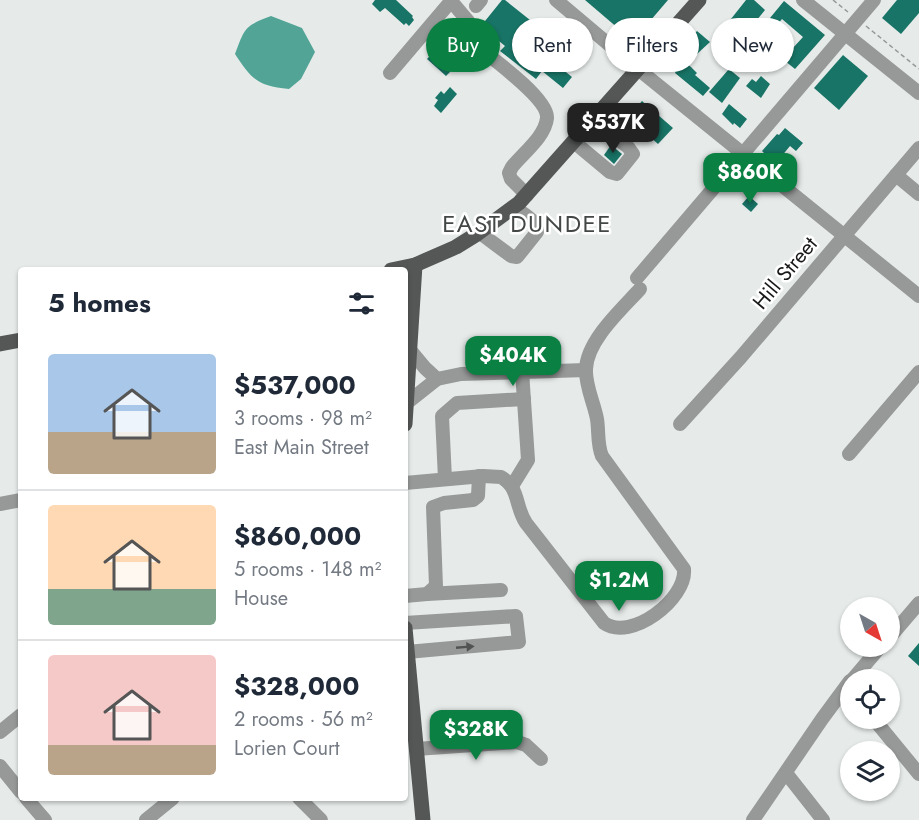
<!DOCTYPE html>
<meta charset="utf-8">
<style>
:root{--surface:#fff;--page:#f6f6f7;--text:#1f2937;--muted:#747a83;--line:#e0e1e3;--accent:#0b8043}
body{margin:0;font-family:Jost,sans-serif;background:var(--page);color:var(--text);height:100vh;display:flex;flex-direction:column;font-size:22px;white-space:nowrap}
*{box-sizing:border-box;margin:0}
p{font-size:20px;color:var(--muted)}
.icon{flex:none;width:33px;height:33px;fill:none;stroke:currentColor;stroke-width:2;stroke-linecap:round;stroke-linejoin:round}
.map{position:relative;flex:1;overflow:hidden}
.details{position:absolute;left:18px;top:267px;width:390px;height:534px;display:flex;flex-direction:column;background:var(--surface);border-radius:6px;box-shadow:0 2px 4px #0004}
.details>*{flex:none}
.hud{position:absolute;left:426px;top:18px;width:402px;height:54px;display:flex;gap:12px}
.needle{width:39px;rotate:141deg}
.fabs{position:absolute;left:840px;top:597px;display:grid;gap:12px}
.fabs a{display:grid;place-items:center;width:60px;height:60px;border-radius:50%;background:var(--surface);box-shadow:0 2px 4px #0004;font-size:30px}
.price{position:absolute;translate:-50% -51px;padding:0 14px;border-radius:12px;background:var(--accent);color:#fff;font-size:20px;line-height:39px;filter:drop-shadow(0 2px 3px #0008)}
.price::after{content:'';position:absolute;left:50%;top:36px;width:18px;height:14px;margin-left:-9px;background:inherit;clip-path:polygon(0 0,100% 0,50% 100%)}
.price.current{background:#222;color:#fff}
ul{padding:0;list-style:none}
li{display:flex;align-items:center;gap:18px;height:150px;padding:0 30px}
li+li{border-top:2px solid var(--line)}
li span{display:grid;place-items:center;flex:none;width:168px;height:120px;border-radius:6px;color:#555}
li>.icon{margin-inline-start:auto}
span .icon{width:72px;height:72px;fill:#fffc;stroke-width:1}
li b{font-size:26px}
h2{display:flex;justify-content:space-between;align-items:center;height:72px;padding:0 30px;font-size:26px}
.tag{padding:0 21px;border-radius:27px;background:var(--surface);box-shadow:0 2px 4px #0004;font-size:21px;line-height:54px}
.tag.current{background:var(--accent);color:#fff}
.map>svg:first-child{display:block}
.water{fill:#52a596}
.building{fill:#187466}
.lines{fill:none;stroke-linecap:round;stroke-linejoin:round}
.path{stroke:#969a99;stroke-width:1.5;stroke-dasharray:4.5 3;stroke-linecap:butt}
.minor{stroke:#979998;stroke-width:14}
.major{stroke:#545756;stroke-width:15}
.oneway{fill:#515252}
.labels{text-anchor:middle;dominant-baseline:central;stroke-width:5;stroke-linejoin:round;paint-order:stroke}
.street-label{font-size:21px;fill:#171818;stroke:#fff}
.quarter-label{font-size:24px;letter-spacing:1.5px;fill:#434746;stroke:#fff}
</style>
<div class="map">
<svg width="919" height="820" viewBox="0 0 919 820">
<rect width="100%" height="100%" fill="#e6ebea"/>
<path class="water" d="M271 16 302 28 315 52 301 79 289 89C258 86 252 80 235 54 245 28 244 26 271 16Z"/>
<g class="building">
<path d="M375 0H396L413 16 412 17 414 20 409 26 406 23 404 25 385 8 380 12 372 4Z"/>
<path d="M502 0H505L530 20 523 27 555 53 550 59 572 77 563 88 542 71 536 79 500 51 505 46 481 26Z"/>
<path d="M585 0H668L633 41Z"/>
<path d="M746 0H754L765 10 752 26 763 35 758 41 747 32 743 37 727 24Z"/>
<path d="M897 0H919V13L901 34 882 18Z"/>
<path d="M784 1 825 35 795 69 785 61 776 70 768 63V54L774 46 777 49 781 44 792 49 803 37 782 19 778 24 770 18Z"/>
<path d="M697 31 710 42 697 54 685 44Z"/>
<path d="M437 48 452 62 450 64 454 68 446 76 427 59Z"/>
<path d="M843 55 868 76 839 110 814 88Z"/>
<path d="M679 58 691 67 697 73 695 75 710 88 703 96 675 73 676 71 672 67Z"/>
<path d="M729 69 740 78 722 103 709 92Z"/>
<path d="M761 76 770 84 761 98 746 86 752 79 756 82Z"/>
<path d="M450 87 457 94 441 113 434 106 438 100 435 98 441 91 444 94Z"/>
<path d="M642 101 673 128 658 144 639 127 637 129 626 119Z"/>
<path d="M729 104 747 119 740 128 734 123 733 125 722 114Z"/>
<path d="M785 128 803 143 796 151 790 146 776 163H774L762 151 777 134 779 135Z"/>
<path d="M611 145 622 154 614 164 604 155Z"/>
<path d="M749 196 758 204 751 212 742 204Z"/>
<path d="M919 643V666L908 656Z"/>
</g>
<g class="lines">
<g class="path">
<path d="M833 0 848 12"/>
<path d="M866 26 919 69"/>
</g>
<g class="minor">
<path d="M556 0 638 69 919 296"/>
<path d="M803 0 919 93"/>
<path d="M451 1 468 21 469 40C485 53 549 98 547 118 545 137 523 153 512 167L509 173 511 179 527 195"/>
<path d="M476 6 481 0"/>
<path d="M390 73 452 0"/>
<path d="M574 142 610 172 617 174 633 154 628 147 594 120"/>
<path d="M896 175 919 194"/>
<path d="M480 233 511 256 517 257 537 232C537 220 523 214 514 207"/>
<path d="M637 278 874 0"/>
<path d="M405 350H410L425 368 437 379"/>
<path d="M408 402 437 379 461 374 586 370"/>
<path d="M680 424 741 357 919 148"/>
<path d="M849 454 919 372"/>
<path d="M445 479 442 416 457 403 524 399"/>
<path d="M405 483 483 476 501 477C520 488 515 507 526 523L604 623C631 642 687 599 684 569L602 456C597 444 599 431 597 419 594 403 585 385 586 369 587 340 622 309 640 289"/>
<path d="M512 486 528 460 522 371"/>
<path d="M0 504 21 500"/>
<path d="M427 594 501 590"/>
<path d="M405 596 427 594 436 586 433 507 444 503 473 500 478 496 479 476"/>
<path d="M405 623 516 616 519 642 407 652"/>
<path d="M890 637 919 603"/>
<path d="M852 680 881 646"/>
<path d="M873 718 919 774"/>
<path d="M0 732 21 715"/>
<path d="M416 749 517 742 526 745 541 759"/>
<path d="M0 766 21 792"/>
<path d="M786 773 823 820"/>
<path d="M26 798 45 820"/>
<path d="M299 798 321 820"/>
<path d="M146 820 173 798"/>
<path d="M753 820 822 719 850 681"/>
</g>
<g class="major">
<path d="M391 270 415 265 456 247 477 234 519 203 699 0"/>
<path d="M0 344 21 340"/>
<path d="M405 424 415 265"/>
<path d="M405 628 423 820"/>
</g>
</g>
<defs><path id="oneway-solid" d="M-6-.8H1V-3.2L6.5 0L1 3.2V.8H-6Z" transform="scale(1.5)"/></defs>
<use class="oneway" href="#oneway-solid" transform="translate(465 647) rotate(-5)"/>
<g class="labels">
<g class="street-label">
<text transform="translate(785 273) rotate(-50)">Hill Street</text>
</g>
<g class="quarter-label">
<text x="527" y="223">EAST DUNDEE</text>
</g>
</g>
</svg>
<div class="fabs">
<a><svg class="needle" viewBox="-14 -14 28 28"><path d="M0-13l5 13h-10z" fill="#e53935"/><path d="M0 13l5-13h-10z" fill="#747a83"/></svg></a>
<a><svg class="icon" aria-label="locate" viewBox="0 0 24 24"><circle cx="12" cy="12" r="6"/><path d="M12 2v4M12 18v4M2 12h4M18 12h4"/></svg></a>
<a><svg class="icon" aria-label="layers" viewBox="0 0 24 24"><path d="M12 4l9 5-9 5-9-5zM3 14l9 5 9-5"/></svg></a>
</div>
<b class="price current" style="left:613px;top:154px">$537K</b>
<b class="price" style="left:750px;top:204px">$860K</b>
<b class="price" style="left:513px;top:387px">$404K</b>
<b class="price" style="left:619px;top:612px">$1.2M</b>
<b class="price" style="left:476px;top:761px">$328K</b>
<div class="hud">
<a class="tag current">Buy</a>
<a class="tag">Rent</a>
<a class="tag">Filters</a>
<a class="tag">New</a>
</div>
<section class="details">
<h2>5 homes<svg class="icon" aria-label="filters" viewBox="0 0 24 24"><path d="M4 7h16M4 17h16"/><circle cx="9" cy="7" r="2"/><circle cx="15" cy="17" r="2"/></svg></h2>
<ul>
<li><span style="background:linear-gradient(#a9c7e8 65%,#b9a48a 0)"><svg class="icon" aria-label="home" viewBox="0 0 24 24"><path d="M3 11l9-7 9 7M6 9v11h12V9"/></svg></span><div><b>$537,000</b><p>3 rooms · 98 m²</p><p>East Main Street</p></div></li>
<li><span style="background:linear-gradient(#ffd9b3 70%,#7fa58c 0)"><svg class="icon" aria-label="home" viewBox="0 0 24 24"><path d="M3 11l9-7 9 7M6 9v11h12V9"/></svg></span><div><b>$860,000</b><p>5 rooms · 148 m²</p><p>House</p></div></li>
<li><span style="background:linear-gradient(#f6c9c9 75%,#b9a48a 0)"><svg class="icon" aria-label="home" viewBox="0 0 24 24"><path d="M3 11l9-7 9 7M6 9v11h12V9"/></svg></span><div><b>$328,000</b><p>2 rooms · 56 m²</p><p>Lorien Court</p></div></li>
</ul>
</section>
</div>
